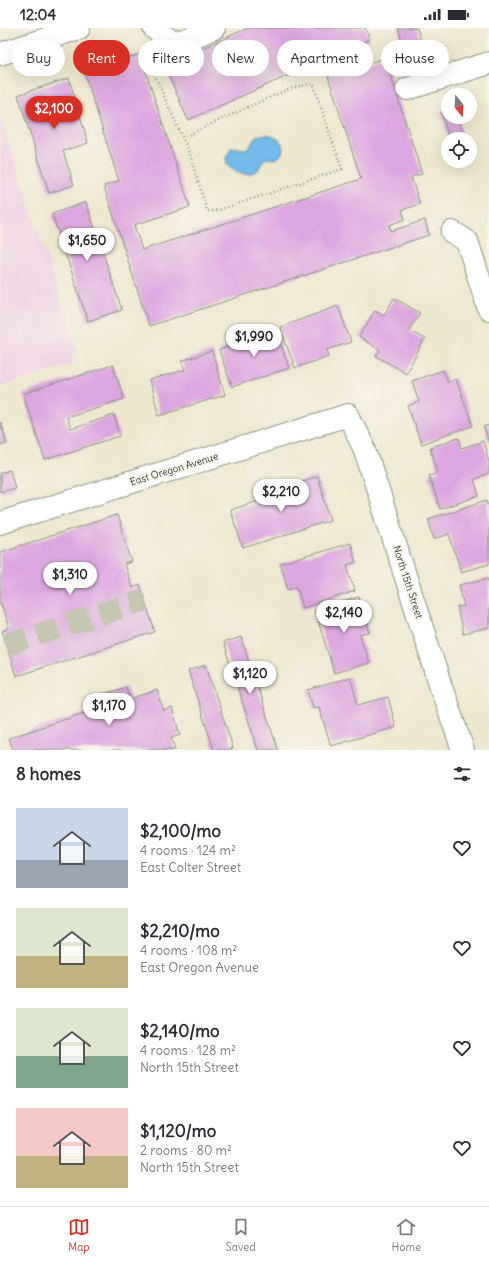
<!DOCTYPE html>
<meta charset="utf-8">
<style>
:root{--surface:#fff;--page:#f7f7f7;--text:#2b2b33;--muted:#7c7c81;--line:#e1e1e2;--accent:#d93025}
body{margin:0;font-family:Delius,sans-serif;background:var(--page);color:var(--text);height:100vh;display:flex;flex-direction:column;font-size:15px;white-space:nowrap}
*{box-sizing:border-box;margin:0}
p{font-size:13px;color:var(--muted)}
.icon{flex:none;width:22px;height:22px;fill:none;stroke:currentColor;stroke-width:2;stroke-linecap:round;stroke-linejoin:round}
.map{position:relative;height:722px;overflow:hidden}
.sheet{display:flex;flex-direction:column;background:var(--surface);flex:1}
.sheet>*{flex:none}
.banner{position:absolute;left:12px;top:12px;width:465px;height:36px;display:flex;gap:8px}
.needle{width:26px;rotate:162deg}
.controls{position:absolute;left:441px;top:60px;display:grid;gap:8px}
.controls a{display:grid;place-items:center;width:36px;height:36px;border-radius:50%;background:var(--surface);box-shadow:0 4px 16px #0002;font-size:20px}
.price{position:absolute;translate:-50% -34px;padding:0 9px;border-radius:14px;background:#fff;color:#222;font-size:13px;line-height:26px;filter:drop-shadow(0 1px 2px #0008)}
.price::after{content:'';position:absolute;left:50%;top:24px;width:12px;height:9px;margin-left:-6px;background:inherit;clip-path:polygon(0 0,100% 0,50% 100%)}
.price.current{background:var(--accent);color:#fff}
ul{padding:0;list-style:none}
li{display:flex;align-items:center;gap:12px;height:100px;padding:0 16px}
li span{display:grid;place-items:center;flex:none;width:112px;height:80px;border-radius:0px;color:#555}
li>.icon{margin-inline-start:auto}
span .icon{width:48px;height:48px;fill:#fffc;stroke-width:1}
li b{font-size:17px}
h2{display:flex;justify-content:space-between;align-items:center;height:48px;padding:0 16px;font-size:17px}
.chip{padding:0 14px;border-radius:18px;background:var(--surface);box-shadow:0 4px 16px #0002;font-size:14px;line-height:36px}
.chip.current{background:var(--accent);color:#fff}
.status{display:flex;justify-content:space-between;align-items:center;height:28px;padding:0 20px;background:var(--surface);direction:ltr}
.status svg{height:11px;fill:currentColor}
.tab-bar{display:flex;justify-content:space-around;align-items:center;height:56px;border-top:1px solid var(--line);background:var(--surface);font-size:11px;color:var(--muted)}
.tab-bar a{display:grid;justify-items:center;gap:2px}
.tab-bar .current{color:var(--accent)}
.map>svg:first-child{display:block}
.built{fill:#f0d0e5}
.water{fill:#73bbeb;stroke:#497c90}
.building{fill:#dca6e0}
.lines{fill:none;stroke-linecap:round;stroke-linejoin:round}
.minor-tunnel{stroke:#c5c6af;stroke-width:22;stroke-dasharray:22 11;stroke-linecap:butt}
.minor-casing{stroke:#869281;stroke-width:24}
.path{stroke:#869281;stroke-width:2.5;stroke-dasharray:1 3;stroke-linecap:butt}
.minor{stroke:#fff;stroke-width:22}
.labels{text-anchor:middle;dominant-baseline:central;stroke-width:4;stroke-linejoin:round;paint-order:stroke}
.street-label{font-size:10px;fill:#1f3d34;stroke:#f7f3e8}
</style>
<div class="status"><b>12:04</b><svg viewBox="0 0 49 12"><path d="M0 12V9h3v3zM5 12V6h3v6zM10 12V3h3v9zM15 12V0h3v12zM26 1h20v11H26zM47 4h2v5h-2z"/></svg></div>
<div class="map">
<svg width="489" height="722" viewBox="0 0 489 722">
<rect width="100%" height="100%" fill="#f7f3e8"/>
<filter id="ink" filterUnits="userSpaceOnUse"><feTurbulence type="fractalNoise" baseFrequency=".025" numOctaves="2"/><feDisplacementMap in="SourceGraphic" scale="8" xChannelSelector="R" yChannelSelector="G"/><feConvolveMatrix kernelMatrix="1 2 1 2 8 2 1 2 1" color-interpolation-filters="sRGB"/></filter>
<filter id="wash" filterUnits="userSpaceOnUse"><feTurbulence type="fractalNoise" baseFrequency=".012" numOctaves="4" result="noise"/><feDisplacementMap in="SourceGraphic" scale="16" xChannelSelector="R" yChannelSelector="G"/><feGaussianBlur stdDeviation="0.9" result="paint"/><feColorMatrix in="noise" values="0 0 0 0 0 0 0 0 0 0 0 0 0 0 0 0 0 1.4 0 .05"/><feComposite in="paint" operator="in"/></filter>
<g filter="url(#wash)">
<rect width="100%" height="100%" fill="#eee8ce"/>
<path class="built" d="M0 88 78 323 71 326 74 335 0 359Z"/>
<path class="water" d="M261 107C265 107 268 106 271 107 283 111 288 124 276 131L267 130 264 131 258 142C246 149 237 146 227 137L226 130 231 120C239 118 242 123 249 120L256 108Z"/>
<g id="blocks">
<g class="building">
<path d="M248 0H365L370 11 188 92 164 37Z"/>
<path d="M398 0H417L421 15 404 20Z"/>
<path d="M140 26 190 179 134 197 142 222 361 151 328 48 385 30 422 146 411 149 420 176 402 182 405 191 389 197 391 203 425 192 429 207 149 298 104 158 119 153 84 44Z"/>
<path d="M69 50 88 115 63 123 74 157 49 165 18 67Z"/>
<path d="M448 82V89H458L464 111H449L441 84Z"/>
<path d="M456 133H469L457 137Z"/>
<path d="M86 174 122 282 88 293 52 186Z"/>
<path d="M394 270 420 285 409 303 425 311 406 345 376 328 380 322 359 309 375 282 384 287Z"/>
<path d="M338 278 351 314 327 322 329 328 295 340 280 299Z"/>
<path d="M274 298 289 340 232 359 219 322 249 312 248 307Z"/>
<path d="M212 323 225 367 159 387 149 352 185 342 182 333Z"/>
<path d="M113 337 124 371 66 389 70 401 114 387 120 408 45 432 23 366Z"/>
<path d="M443 342 448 354 456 351 473 398 421 416 408 378 419 374 412 353Z"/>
<path d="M0 394 7 415 0 417Z"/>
<path d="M489 397V416L484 399Z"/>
<path d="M459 410 462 420 483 413 489 433V446L474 451 479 468 440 481 429 447 438 444 430 419Z"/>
<path d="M10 442 15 460 0 464V445Z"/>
<path d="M317 448 331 492 243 520 230 482 259 473 258 468Z"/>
<path d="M487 472 489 480V536L461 544 449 506 434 511 428 491Z"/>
<path d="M117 487 132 534 124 536 132 560 140 557 155 604 16 648 2 603 9 600 1 576H0V524Z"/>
<path d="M350 515 356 534 347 537 355 563 303 580 297 558 288 561 280 536Z"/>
<path d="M489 550V600L463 606 457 579 464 578 459 557Z"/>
<path d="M359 569 370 605 360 607 369 635 334 645 315 582Z"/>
<path d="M241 609 278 722H258L223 615Z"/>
<path d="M206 637 233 720 229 722H214L188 643Z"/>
<path d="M350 649 358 677 388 669 396 699 331 718 319 679 313 680 308 662Z"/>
<path d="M126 659 130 671 157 662 164 683 172 680 180 707 171 710 175 722H13L9 710 105 678 101 667Z"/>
</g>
</g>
</g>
<g filter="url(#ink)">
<use href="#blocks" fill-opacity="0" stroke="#869281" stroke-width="1"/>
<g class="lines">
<path class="minor-tunnel" d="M6 617 145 572"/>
<defs>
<g id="minor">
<path d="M154 0 172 14C187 13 201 6 214 0"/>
<path d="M0 26 79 0"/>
<path d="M407 61 489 35"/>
<path d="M452 204 467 213 489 281"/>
<path d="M0 495 348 387 365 422 442 662 463 722"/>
</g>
</defs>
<use href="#minor" class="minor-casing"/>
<path class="path" d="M148 23 154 46 189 124 207 183H216L342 141 313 56C296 57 280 65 264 72 237 84 210 96 183 110"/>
<use href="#minor" class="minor"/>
</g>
</g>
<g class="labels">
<g class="street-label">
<text transform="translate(174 441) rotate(-17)">East Oregon Avenue</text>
<text transform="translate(408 554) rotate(72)">North 15th Street</text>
</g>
</g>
</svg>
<div class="controls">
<a><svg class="needle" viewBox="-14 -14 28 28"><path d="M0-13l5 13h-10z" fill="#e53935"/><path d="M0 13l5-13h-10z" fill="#7c7c81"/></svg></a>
<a><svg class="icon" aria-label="locate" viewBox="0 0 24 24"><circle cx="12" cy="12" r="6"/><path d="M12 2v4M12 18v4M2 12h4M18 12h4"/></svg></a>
</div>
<b class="price current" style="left:54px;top:102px">$2,100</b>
<b class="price" style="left:87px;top:234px">$1,650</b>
<b class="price" style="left:254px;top:330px">$1,990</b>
<b class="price" style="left:281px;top:485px">$2,210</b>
<b class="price" style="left:70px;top:568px">$1,310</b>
<b class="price" style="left:344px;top:606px">$2,140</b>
<b class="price" style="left:250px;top:667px">$1,120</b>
<b class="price" style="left:109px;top:699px">$1,170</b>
<div class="banner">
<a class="chip">Buy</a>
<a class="chip current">Rent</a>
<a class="chip">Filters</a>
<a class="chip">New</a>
<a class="chip">Apartment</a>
<a class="chip">House</a>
</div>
</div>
<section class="sheet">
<h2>8 homes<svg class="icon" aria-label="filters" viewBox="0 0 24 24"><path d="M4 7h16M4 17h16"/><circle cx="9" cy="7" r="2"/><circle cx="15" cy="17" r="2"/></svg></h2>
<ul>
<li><span style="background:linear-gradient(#c9d6e8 65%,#9aa5b1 0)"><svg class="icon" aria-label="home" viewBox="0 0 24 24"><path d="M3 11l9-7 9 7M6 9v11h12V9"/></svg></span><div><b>$2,100/mo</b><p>4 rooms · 124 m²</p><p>East Colter Street</p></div><svg class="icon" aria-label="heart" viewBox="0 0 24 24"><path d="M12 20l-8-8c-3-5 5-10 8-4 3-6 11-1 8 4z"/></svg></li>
<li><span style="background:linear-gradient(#dfe7d0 60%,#c2b280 0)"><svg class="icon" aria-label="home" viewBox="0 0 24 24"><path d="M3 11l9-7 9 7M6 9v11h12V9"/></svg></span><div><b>$2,210/mo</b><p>4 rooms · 108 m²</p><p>East Oregon Avenue</p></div><svg class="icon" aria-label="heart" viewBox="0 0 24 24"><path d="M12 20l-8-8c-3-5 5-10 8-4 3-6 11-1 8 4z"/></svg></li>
<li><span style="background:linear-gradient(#dfe7d0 60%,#7fa58c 0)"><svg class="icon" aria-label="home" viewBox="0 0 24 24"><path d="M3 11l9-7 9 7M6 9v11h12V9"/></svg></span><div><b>$2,140/mo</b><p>4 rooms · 128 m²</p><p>North 15th Street</p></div><svg class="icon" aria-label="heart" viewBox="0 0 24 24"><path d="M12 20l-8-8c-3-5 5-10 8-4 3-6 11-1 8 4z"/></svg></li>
<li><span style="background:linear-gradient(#f6c9c9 60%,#c2b280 0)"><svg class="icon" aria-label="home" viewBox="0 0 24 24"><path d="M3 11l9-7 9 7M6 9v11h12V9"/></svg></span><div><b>$1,120/mo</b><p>2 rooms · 80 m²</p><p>North 15th Street</p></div><svg class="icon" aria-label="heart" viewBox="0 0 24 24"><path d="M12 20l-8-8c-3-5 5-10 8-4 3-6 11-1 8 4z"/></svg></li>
</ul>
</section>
<nav class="tab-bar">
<a class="current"><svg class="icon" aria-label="map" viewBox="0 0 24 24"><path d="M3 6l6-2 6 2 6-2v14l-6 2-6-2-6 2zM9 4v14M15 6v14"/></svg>Map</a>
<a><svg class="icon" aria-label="saved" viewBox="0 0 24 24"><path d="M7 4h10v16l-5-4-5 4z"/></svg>Saved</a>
<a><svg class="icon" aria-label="home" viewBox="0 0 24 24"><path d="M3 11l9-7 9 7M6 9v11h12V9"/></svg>Home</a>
</nav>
